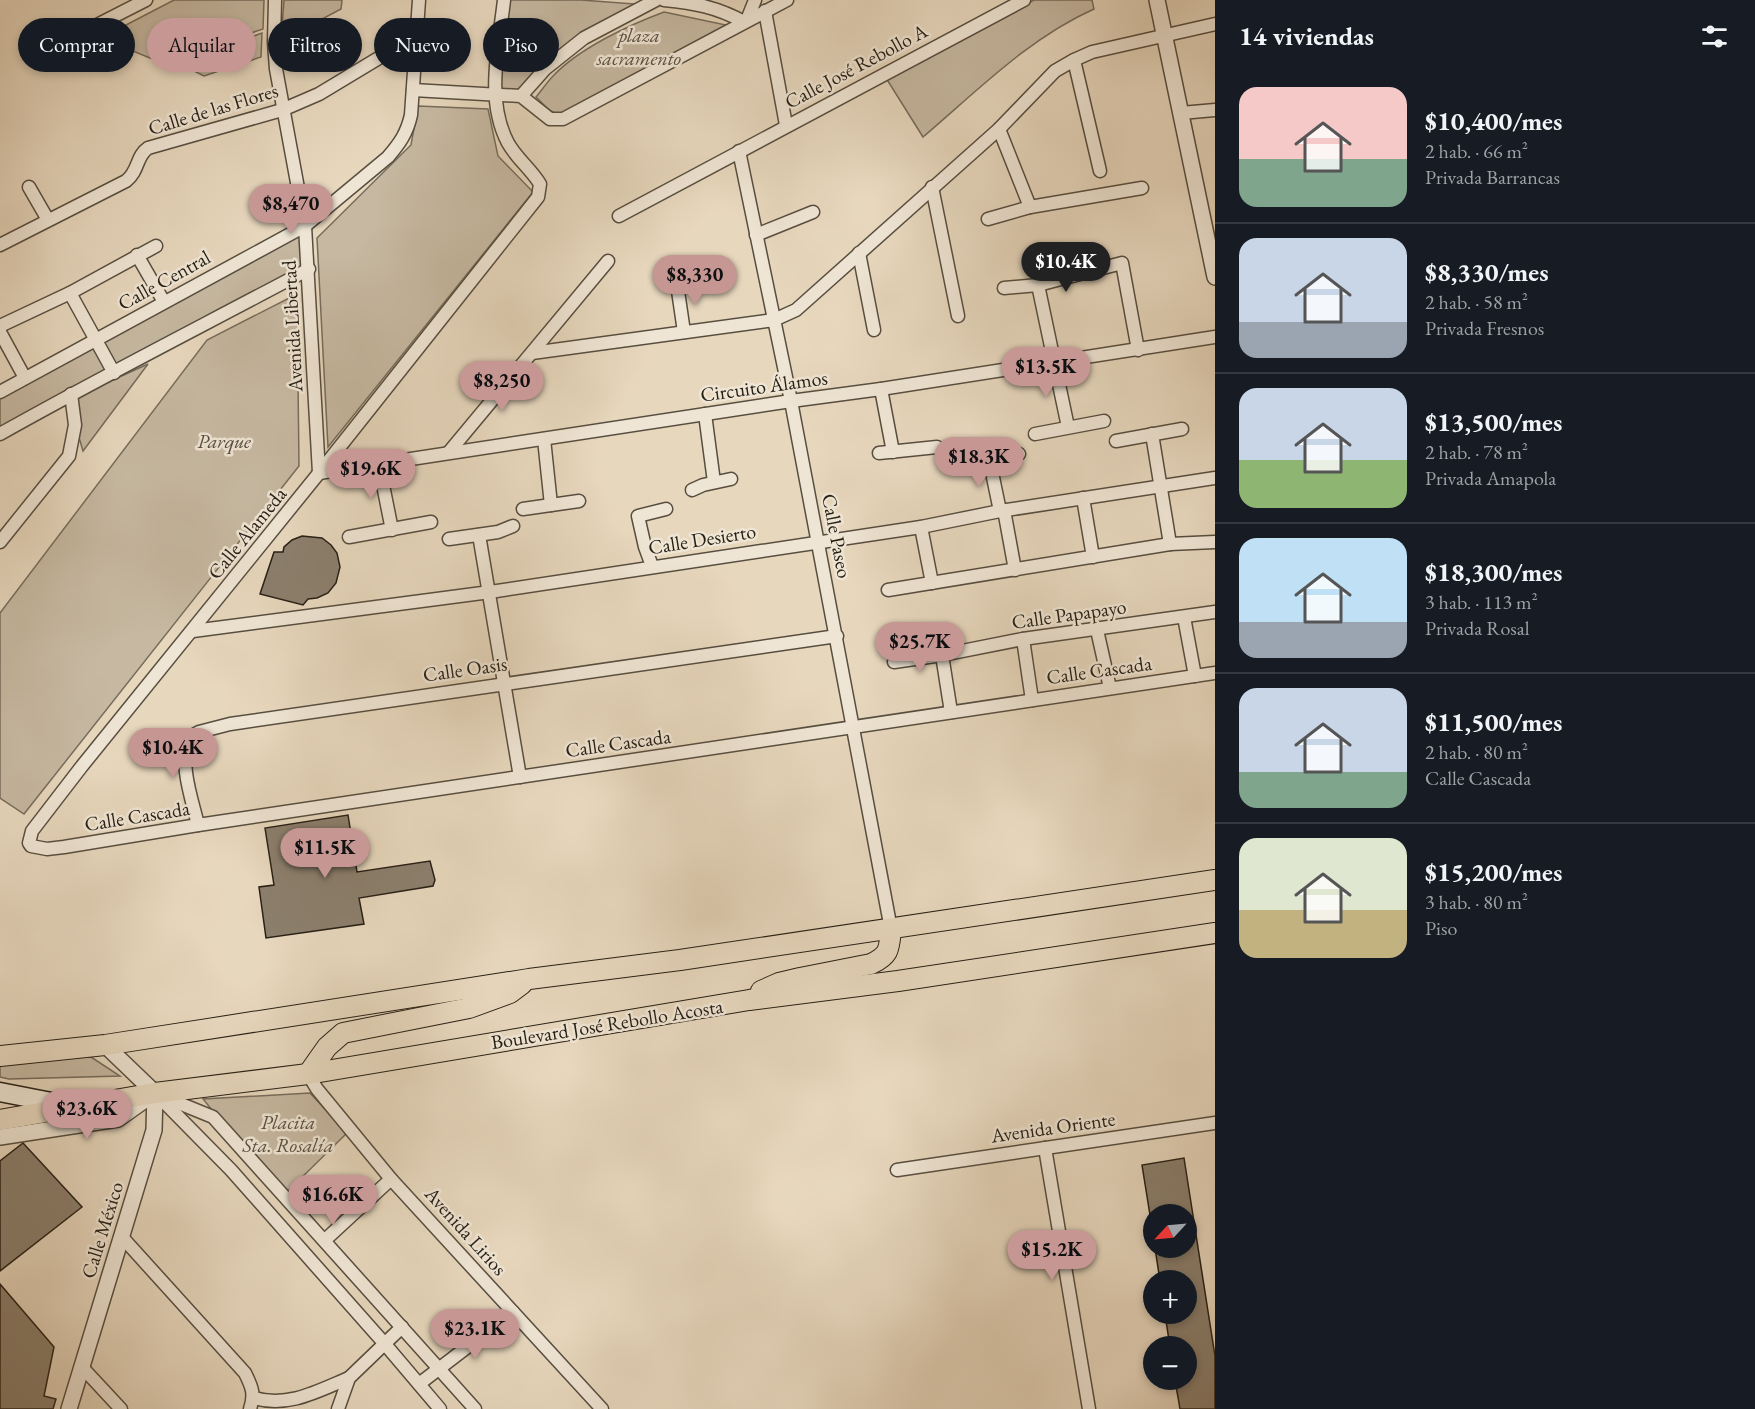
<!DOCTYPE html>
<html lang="es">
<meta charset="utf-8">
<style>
:root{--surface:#171b24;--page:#242831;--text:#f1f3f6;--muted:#9ea1a6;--line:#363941;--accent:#c59692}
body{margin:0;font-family:"EB Garamond",serif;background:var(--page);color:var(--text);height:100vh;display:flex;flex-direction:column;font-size:22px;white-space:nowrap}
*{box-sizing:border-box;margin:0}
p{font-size:20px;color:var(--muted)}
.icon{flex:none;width:33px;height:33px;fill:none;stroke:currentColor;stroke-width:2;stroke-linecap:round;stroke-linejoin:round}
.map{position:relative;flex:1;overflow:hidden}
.side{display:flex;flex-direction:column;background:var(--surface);width:540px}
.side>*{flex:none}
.hud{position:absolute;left:18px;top:18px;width:570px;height:54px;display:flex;gap:12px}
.needle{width:39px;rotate:244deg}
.controls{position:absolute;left:1143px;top:1204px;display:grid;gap:12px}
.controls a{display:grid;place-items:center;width:54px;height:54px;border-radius:50%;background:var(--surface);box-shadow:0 3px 9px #0003;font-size:30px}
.price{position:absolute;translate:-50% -51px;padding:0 14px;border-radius:21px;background:var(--accent);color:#111;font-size:20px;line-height:39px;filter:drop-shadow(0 2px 3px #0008)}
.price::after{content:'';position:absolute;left:50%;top:36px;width:18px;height:14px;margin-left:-9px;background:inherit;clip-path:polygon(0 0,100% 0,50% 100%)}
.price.on{background:#222;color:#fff}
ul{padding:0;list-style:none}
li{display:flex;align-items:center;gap:18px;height:150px;padding:0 24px}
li+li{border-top:2px solid var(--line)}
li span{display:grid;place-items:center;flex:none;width:168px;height:120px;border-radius:18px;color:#555}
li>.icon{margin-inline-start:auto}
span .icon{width:72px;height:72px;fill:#fffc;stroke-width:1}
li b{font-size:26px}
h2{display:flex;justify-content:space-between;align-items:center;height:72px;padding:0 24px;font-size:26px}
.pill{padding:0 21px;border-radius:27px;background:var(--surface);box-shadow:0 3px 9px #0003;font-size:21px;line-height:54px}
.pill.on{background:var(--accent);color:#111}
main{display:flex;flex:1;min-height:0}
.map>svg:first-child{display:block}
.green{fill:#c6b8a1;stroke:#766c5c;stroke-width:1.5}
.building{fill:#8b7f6d;stroke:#272016;stroke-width:1.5}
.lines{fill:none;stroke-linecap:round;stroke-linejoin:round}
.minor-casing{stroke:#574e40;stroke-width:15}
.tertiary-casing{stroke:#574e40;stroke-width:18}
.secondary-casing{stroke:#272016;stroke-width:21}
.primary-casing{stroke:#272016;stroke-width:22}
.minor{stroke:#efe5d4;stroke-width:12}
.tertiary{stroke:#efe5d4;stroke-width:15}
.secondary{stroke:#efe5d4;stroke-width:18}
.primary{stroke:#e7d7bd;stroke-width:20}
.labels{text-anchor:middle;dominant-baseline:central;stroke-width:5;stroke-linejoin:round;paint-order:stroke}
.park-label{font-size:20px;font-style:italic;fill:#574e40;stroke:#efe5d4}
.street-label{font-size:20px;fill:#272016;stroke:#efe5d4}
</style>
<main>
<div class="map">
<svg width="1215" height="1409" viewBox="0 0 1215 1409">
<rect width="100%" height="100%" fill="#e7d7bd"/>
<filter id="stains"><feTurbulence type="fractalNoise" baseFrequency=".00333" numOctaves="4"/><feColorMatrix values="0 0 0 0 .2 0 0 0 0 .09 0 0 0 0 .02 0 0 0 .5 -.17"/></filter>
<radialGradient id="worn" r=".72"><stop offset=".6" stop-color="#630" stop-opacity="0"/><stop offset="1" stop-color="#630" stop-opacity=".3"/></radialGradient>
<g class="green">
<path d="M174 0H264L263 29 162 63 101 38Z"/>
<path d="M284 0H342L341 9 281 41Z"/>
<path d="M509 0H581L635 4 562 48 520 93 500 91Z"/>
<path d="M1034 0H1092L1094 9C1029 38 977 91 923 137L886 78Z"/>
<path d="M664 12 726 25 559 115 549 110 536 97C542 90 547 82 554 75 580 48 629 25 664 12Z"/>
<path d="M262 33 261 57 204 76 178 63Z"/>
<path d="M418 106 488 109 498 156 533 192 328 447 317 238 411 145Z"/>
<path d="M300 233 305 269 114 371 98 341Z"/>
<path d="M297 294 299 466 24 814 0 798V613L207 340Z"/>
<path d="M94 344 111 373 0 431V394Z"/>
<path d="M148 364 83 451 78 434 75 397Z"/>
<path d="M91 1057 120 1076 9 1079 0 1077V1061Z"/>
<path d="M310 1093 347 1133 287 1192 216 1115 203 1099Z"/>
</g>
<g class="building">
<path d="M302 536 322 538 331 545 337 553 340 567 336 583 328 593 317 598 308 599 303 605 260 594 274 552H283L284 547 292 540Z"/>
<path d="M348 815 357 872 430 861 435 880 433 886 359 898 364 924 266 938 259 887 274 885 265 828Z"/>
<path d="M23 1143 82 1207 0 1271V1161Z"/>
<path d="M1184 1158 1215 1356V1409H1180L1175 1380H1186V1347H1170L1165 1314H1186V1281H1160L1155 1248H1186V1215H1150L1142 1165Z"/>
<path d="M0 1284 54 1347 44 1396 56 1399 53 1409H0Z"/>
</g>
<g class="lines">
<defs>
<g id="minor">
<path d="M275 0 274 42 276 69 305 226 319 473 791 401 881 389 1215 337"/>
<path d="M504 0C499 46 485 100 508 143 517 159 531 169 540 184L538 197 319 473 82 766 32 831 29 843 31 846 47 849 64 847 198 825 1215 673"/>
<path d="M664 0C694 3 717 7 744 22"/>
<path d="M765 11 786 125"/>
<path d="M747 20 755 0"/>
<path d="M99 24 146 0"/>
<path d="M1074 60 1100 171"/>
<path d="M413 90 521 96 550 119H563L787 0"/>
<path d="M521 96 545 69 584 38 656 0"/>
<path d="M1181 113 1215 110"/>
<path d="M999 129 1030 207"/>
<path d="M739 151 791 401 891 929"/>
<path d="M29 187 48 220"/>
<path d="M932 187 958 316"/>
<path d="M619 216 1024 0"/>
<path d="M988 219 1030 207 1142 188"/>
<path d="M756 235 813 212"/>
<path d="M0 245 126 181C139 171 136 156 148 148L282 110 319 94 417 35"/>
<path d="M859 253 874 330"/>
<path d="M137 255 164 302"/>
<path d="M677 284 684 332"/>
<path d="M1038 285 1068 427"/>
<path d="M1004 288 1038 285 1122 263 1138 350"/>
<path d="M70 293 114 373"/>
<path d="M0 326 70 293 156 246"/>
<path d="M0 332 25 378"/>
<path d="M532 353 774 320 796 310 999 129 1055 71 1074 60 1092 52 1215 24"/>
<path d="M881 389 893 452"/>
<path d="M0 392 305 226 388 157C400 143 407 133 411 115L419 0"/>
<path d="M705 414 714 482"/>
<path d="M0 434C101 377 206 324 309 269"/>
<path d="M1035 434 1104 421"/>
<path d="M1152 434 1170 544"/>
<path d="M544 439 551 505"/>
<path d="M1116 441 1182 429"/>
<path d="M449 452 608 261"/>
<path d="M879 453 937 447"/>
<path d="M989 458 1000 511"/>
<path d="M379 465 392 530"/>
<path d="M954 465 1019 454"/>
<path d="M692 490 703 485 731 479"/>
<path d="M1083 498 1093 557"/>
<path d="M523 509 579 501"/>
<path d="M1004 510 1015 570"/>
<path d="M921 527 932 583"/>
<path d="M479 535 520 777"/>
<path d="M349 537 431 522"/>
<path d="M449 539 498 532 513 526"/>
<path d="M0 542 69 456 75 425 71 394"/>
<path d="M652 566 645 547 638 516 666 509"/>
<path d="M888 590 1170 544 1215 542"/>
<path d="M1184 617 1195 676"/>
<path d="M1097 630 1110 688"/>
<path d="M193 631 490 592 921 527 1000 511 1215 478"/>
<path d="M1023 639 1032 700"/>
<path d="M942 655 951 712"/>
<path d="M894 662 942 655 1023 639 1215 612"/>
<path d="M198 825C192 799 178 763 190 737L199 732 230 724 837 636"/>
<path d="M308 1074 317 1089 391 1179 602 1409"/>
<path d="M159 1095 213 1117 475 1409"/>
<path d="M162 1100 231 1170 384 1343 440 1409"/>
<path d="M1045 1148 1089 1409"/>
<path d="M897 1170 1215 1123"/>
<path d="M122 1237 245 1373C252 1387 255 1394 250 1409"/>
<path d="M325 1240 391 1179"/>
<path d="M81 1366 121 1409"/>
<path d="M419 1384 513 1312"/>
<path d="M254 1398C288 1408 318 1391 349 1378"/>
<path d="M338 1409 349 1378 402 1327"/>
</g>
<g id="tertiary">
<path d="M1157 0 1215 277"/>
<path d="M0 1137 118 1119 152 1095"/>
<path d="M69 1409 154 1130 155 1093 105 1045"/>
</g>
<path id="secondary" d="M0 1092 72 1106"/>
<g id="primary">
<path d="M761 991 779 983 800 978 871 964C890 955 889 949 891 929"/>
<path d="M0 1056 105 1045 529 979 680 960 1215 880"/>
<path d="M308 1074 327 1047 343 1033 469 1008 510 993 522 984"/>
<path d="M0 1120 155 1093 308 1074 749 1000 898 981 1215 933"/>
</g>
</defs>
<use href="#minor" class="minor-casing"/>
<use href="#tertiary" class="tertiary-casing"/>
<use href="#secondary" class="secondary-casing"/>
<use href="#primary" class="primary-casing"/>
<use href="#minor" class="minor"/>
<use href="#tertiary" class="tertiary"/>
<use href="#secondary" class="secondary"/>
<use href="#primary" class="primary"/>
</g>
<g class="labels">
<g class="park-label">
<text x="639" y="35">plaza<tspan x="639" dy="23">sacramento</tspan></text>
<text x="224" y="441">Parque</text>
<text x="288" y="1122">Placita<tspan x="288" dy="23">Sta. Rosalía</tspan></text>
</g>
<g class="street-label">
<text transform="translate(856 66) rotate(-28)">Calle José Rebollo A</text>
<text transform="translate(213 109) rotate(-17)">Calle de las Flores</text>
<text transform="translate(164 280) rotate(-29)">Calle Central</text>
<text transform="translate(292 326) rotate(-93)">Avenida Libertad</text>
<text transform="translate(764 386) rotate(-8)">Circuito Álamos</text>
<text transform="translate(247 533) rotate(-51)">Calle Alameda</text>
<text transform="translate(837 536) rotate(79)">Calle Paseo</text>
<text transform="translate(702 539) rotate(-9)">Calle Desierto</text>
<text transform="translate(1069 614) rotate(-8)">Calle Papapayo</text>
<text transform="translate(465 669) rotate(-8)">Calle Oasis</text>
<text transform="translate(1099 670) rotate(-8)">Calle Cascada</text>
<text transform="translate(618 743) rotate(-8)">Calle Cascada</text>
<text transform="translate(137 816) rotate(-9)">Calle Cascada</text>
<text transform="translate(607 1024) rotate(-9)">Boulevard José Rebollo Acosta</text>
<text transform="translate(1053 1127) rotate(-8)">Avenida Oriente</text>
<text transform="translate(102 1230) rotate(-73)">Calle México</text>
<text transform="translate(466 1231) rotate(48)">Avenida Lirios</text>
</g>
</g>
<rect width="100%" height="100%" filter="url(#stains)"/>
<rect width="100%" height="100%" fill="url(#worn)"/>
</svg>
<div class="controls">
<a><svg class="needle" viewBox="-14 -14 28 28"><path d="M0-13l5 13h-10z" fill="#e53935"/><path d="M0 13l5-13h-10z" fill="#9ea1a6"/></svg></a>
<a>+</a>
<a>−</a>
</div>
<b class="price" style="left:291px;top:235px">$8,470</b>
<b class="price on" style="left:1066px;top:293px">$10.4K</b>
<b class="price" style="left:695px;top:306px">$8,330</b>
<b class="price" style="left:1046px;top:398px">$13.5K</b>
<b class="price" style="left:502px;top:412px">$8,250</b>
<b class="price" style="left:979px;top:488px">$18.3K</b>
<b class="price" style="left:371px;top:500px">$19.6K</b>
<b class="price" style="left:920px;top:673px">$25.7K</b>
<b class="price" style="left:173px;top:779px">$10.4K</b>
<b class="price" style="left:325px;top:879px">$11.5K</b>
<b class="price" style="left:87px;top:1140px">$23.6K</b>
<b class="price" style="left:333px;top:1226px">$16.6K</b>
<b class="price" style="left:1052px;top:1281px">$15.2K</b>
<b class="price" style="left:475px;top:1360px">$23.1K</b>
<div class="hud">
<a class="pill">Comprar</a>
<a class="pill on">Alquilar</a>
<a class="pill">Filtros</a>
<a class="pill">Nuevo</a>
<a class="pill">Piso</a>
</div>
</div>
<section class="side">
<h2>14 viviendas<svg class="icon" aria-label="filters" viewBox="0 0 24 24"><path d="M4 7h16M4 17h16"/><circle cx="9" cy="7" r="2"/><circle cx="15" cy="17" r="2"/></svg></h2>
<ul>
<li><span style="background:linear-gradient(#f6c9c9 60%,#7fa58c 0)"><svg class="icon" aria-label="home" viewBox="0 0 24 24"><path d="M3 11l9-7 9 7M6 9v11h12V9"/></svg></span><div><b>$10,400/mes</b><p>2 hab. · 66 m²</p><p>Privada Barrancas</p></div></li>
<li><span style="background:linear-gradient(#c9d6e8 70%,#9aa5b1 0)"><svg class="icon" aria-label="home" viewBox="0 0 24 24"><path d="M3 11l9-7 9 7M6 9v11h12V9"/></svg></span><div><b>$8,330/mes</b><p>2 hab. · 58 m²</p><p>Privada Fresnos</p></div></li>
<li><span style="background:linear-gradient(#c9d6e8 60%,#8fb573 0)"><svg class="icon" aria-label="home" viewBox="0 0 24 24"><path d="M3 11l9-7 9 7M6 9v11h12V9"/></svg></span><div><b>$13,500/mes</b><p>2 hab. · 78 m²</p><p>Privada Amapola</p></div></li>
<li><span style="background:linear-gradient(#bfe0f5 70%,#9aa5b1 0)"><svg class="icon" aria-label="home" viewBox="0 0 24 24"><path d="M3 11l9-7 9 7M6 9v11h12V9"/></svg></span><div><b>$18,300/mes</b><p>3 hab. · 113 m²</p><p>Privada Rosal</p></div></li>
<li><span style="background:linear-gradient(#c9d6e8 70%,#7fa58c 0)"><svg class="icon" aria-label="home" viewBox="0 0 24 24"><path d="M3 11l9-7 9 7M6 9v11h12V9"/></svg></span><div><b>$11,500/mes</b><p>2 hab. · 80 m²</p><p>Calle Cascada</p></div></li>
<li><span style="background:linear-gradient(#dfe7d0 60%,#c2b280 0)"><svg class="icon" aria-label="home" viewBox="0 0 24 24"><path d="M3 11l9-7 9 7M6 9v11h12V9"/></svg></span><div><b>$15,200/mes</b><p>3 hab. · 80 m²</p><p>Piso</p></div></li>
</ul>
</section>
</main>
